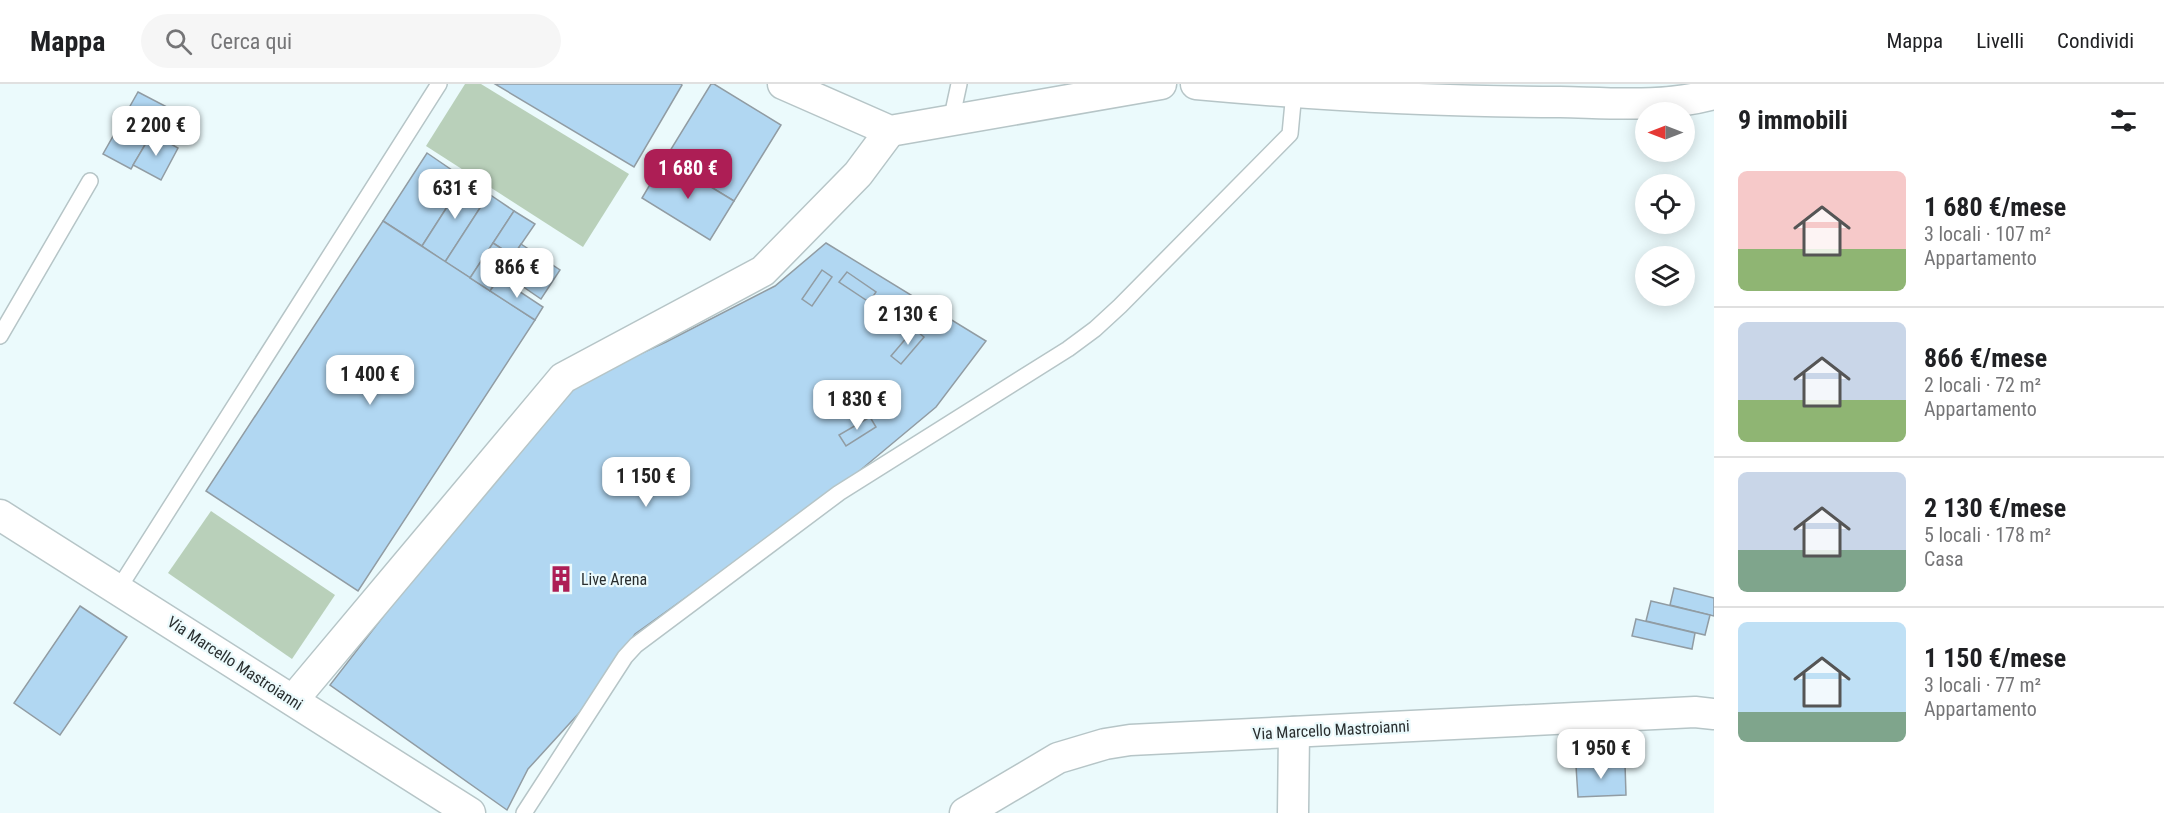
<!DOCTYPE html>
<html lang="it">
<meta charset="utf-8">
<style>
:root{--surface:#fff;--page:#f6f6f6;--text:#202124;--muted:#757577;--line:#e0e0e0;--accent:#ad1e55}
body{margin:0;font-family:"Roboto Condensed",sans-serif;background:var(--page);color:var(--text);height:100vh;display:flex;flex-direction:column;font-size:22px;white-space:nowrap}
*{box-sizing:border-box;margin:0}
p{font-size:20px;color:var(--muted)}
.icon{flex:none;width:33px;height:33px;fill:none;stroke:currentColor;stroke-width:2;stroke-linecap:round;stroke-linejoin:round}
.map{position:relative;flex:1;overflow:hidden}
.details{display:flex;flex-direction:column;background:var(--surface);width:450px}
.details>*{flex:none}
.needle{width:39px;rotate:270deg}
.controls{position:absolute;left:1635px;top:18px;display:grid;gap:12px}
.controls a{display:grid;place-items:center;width:60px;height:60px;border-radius:50%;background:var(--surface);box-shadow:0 3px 15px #0003;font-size:30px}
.price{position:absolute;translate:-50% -51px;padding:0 14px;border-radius:12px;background:#fff;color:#222;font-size:20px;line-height:39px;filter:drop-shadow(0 2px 3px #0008)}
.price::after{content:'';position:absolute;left:50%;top:36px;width:18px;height:14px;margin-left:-9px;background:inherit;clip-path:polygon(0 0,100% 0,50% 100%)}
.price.selected{background:var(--accent);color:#fff}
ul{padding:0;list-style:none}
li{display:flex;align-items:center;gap:18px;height:150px;padding:0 24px}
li+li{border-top:2px solid var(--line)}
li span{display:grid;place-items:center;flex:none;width:168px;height:120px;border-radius:9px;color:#555}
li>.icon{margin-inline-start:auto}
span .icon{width:72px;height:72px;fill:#fffc;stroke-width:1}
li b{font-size:26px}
h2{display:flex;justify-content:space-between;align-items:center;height:72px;padding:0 24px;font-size:26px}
header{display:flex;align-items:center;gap:36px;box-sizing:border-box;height:84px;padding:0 30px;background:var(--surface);border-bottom:2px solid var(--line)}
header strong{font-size:28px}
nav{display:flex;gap:33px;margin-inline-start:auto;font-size:21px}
.search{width:420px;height:54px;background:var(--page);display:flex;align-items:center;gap:15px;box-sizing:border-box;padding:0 21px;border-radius:33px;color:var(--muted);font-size:22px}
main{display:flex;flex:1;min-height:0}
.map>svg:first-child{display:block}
.green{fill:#b9d0ba}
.building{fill:#b1d7f2;stroke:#919ca3;stroke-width:1.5}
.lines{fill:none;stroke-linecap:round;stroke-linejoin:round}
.service-casing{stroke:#b6c5c7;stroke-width:18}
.minor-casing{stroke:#b6c5c7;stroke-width:33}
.service{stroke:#fff;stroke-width:15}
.minor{stroke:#fff;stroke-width:30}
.labels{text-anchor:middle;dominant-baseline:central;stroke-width:4.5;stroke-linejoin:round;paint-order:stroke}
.poi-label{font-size:16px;fill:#292e2f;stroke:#ebfafc;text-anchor:start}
.street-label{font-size:16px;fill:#292e2f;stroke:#ebfafc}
</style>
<header>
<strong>Mappa</strong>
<div class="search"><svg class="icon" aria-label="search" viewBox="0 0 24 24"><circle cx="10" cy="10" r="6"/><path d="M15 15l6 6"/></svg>Cerca qui</div>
<nav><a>Mappa</a><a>Livelli</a><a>Condividi</a></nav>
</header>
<main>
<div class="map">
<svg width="1714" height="729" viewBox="0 0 1714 729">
<rect width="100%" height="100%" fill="#ebfafc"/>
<g class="green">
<path d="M465 0H481L629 90 583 163 426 62Z"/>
<path d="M211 427 335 511 292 575 168 489Z"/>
</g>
<g class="building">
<path d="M495 0H681L682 1 634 83Z"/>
<path d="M711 0H714L781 41 734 117 665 75Z"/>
<path d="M138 8 167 23 131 85 103 70Z"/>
<path d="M152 49 178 64 161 96 133 81Z"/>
<path d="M427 69 465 95 422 162 383 137Z"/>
<path d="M665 75 734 117 710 156 642 114Z"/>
<path d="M465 95 489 110 445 178 422 162Z"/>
<path d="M489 110 514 127 470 194 445 178Z"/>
<path d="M514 127 535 140 513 172 493 159Z"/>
<path d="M383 137 535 236 358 507 206 407Z"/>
<path d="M493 159 513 172 490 207 470 194Z"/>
<path d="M826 159 986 257 936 323 839 404 635 550 580 628 528 685 507 726 330 601 454 441 581 297 666 258 775 202Z"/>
<path d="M521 160 560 186 541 215 503 189Z"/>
<path d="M822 186 832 193 812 222 802 215Z"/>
<path d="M847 188 876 208 869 218 839 198Z"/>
<path d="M499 194 543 223 535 236 490 207Z"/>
<path d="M890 212 920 231 913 242 883 222Z"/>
<path d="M914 245 924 253 901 280 891 272Z"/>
<path d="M870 333 876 343 846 362 839 351Z"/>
<path d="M1674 504 1714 514V532L1670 521Z"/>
<path d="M1651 517 1710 531 1705 551 1646 537Z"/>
<path d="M80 522 127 553 60 651 14 619Z"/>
<path d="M1636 535 1695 549 1692 565 1632 552Z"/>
<path d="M1625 680 1626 711 1578 713 1576 682Z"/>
</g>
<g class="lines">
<defs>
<g id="service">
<path d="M951 37 959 0"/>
<path d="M0 252 90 97"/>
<path d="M119 504 439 0"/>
<path d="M524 729 625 573 636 561 839 409 1068 265 1095 245 1120 222 1290 50 1294 8"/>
</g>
<g id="minor">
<path d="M783 0 890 47 1161 0"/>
<path d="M1196 0C1316 11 1438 18 1560 18 1611 19 1665 24 1714 10"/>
<path d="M0 431 470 729"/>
<path d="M293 616 563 294 763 187 858 90 890 47"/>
<path d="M965 729 1058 674 1105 660 1130 656 1695 628 1714 630"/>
<path d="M1293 729 1294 648"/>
</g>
</defs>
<use href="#service" class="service-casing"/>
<use href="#minor" class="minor-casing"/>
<use href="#service" class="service"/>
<use href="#minor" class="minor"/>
</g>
<defs>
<symbol id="building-bare" viewBox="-9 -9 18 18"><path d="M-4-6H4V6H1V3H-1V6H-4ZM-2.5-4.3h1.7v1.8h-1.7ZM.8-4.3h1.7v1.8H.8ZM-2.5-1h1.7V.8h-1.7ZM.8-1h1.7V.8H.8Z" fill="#ad1e55" stroke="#ebfafc" stroke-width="2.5" paint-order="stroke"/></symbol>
</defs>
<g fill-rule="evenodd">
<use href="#building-bare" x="542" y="476" width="38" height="38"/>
</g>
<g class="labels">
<g class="poi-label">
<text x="581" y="495">Live Arena</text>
</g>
<g class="street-label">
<text transform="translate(235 579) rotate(33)">Via Marcello Mastroianni</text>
<text transform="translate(1331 646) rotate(-3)">Via Marcello Mastroianni</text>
</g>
</g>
</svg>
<div class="controls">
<a><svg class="needle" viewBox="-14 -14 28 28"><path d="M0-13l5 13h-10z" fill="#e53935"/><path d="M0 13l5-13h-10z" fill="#757577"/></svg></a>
<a><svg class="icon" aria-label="locate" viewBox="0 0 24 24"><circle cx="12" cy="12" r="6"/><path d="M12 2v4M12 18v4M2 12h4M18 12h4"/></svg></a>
<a><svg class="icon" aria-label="layers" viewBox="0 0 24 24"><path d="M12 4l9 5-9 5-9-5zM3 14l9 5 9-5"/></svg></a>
</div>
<b class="price" style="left:156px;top:73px">2 200 €</b>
<b class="price selected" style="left:688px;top:116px">1 680 €</b>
<b class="price" style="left:455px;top:136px">631 €</b>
<b class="price" style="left:517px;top:215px">866 €</b>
<b class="price" style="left:908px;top:262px">2 130 €</b>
<b class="price" style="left:370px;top:322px">1 400 €</b>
<b class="price" style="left:857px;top:347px">1 830 €</b>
<b class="price" style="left:646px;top:424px">1 150 €</b>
<b class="price" style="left:1601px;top:696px">1 950 €</b>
</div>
<section class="details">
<h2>9 immobili<svg class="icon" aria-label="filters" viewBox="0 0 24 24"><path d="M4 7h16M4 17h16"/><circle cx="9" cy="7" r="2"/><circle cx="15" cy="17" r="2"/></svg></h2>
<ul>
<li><span style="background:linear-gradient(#f6c9c9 65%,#8fb573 0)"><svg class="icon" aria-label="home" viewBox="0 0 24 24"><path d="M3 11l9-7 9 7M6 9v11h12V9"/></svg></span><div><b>1 680 €/mese</b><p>3 locali · 107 m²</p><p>Appartamento</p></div></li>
<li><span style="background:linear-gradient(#c9d6e8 65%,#8fb573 0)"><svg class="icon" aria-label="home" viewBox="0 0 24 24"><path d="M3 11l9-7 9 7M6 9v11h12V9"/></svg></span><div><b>866 €/mese</b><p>2 locali · 72 m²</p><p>Appartamento</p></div></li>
<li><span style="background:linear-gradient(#c9d6e8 65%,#7fa58c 0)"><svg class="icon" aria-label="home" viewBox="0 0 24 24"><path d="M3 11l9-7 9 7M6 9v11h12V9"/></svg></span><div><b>2 130 €/mese</b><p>5 locali · 178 m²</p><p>Casa</p></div></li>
<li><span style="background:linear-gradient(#bfe0f5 75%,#7fa58c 0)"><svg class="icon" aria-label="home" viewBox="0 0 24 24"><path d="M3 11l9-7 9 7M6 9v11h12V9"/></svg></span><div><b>1 150 €/mese</b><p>3 locali · 77 m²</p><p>Appartamento</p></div></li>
</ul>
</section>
</main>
